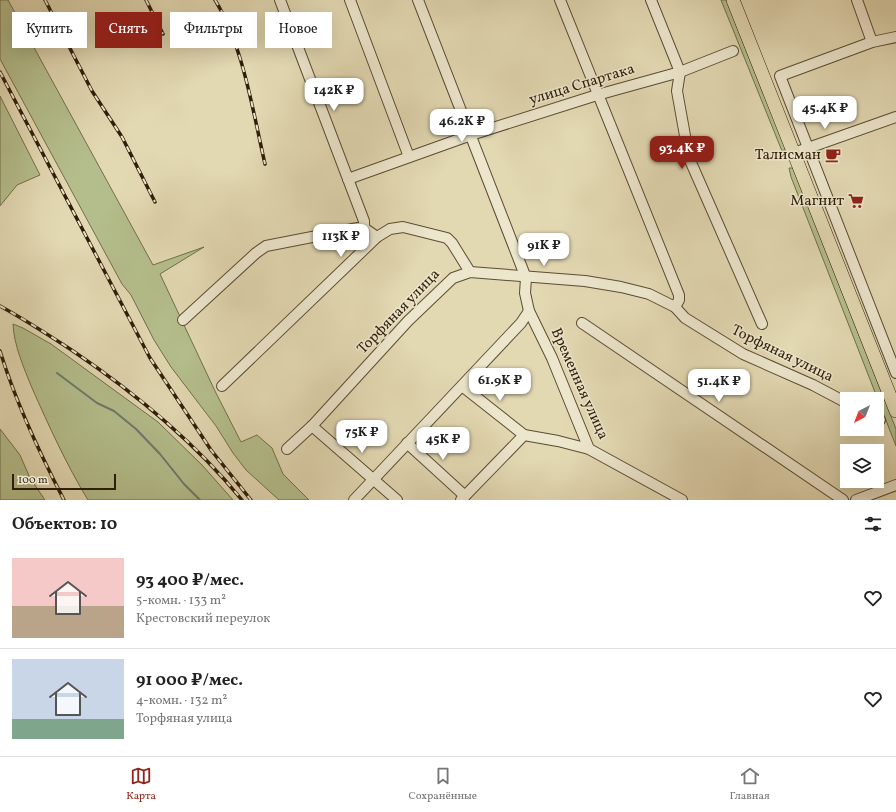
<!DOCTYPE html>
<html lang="ru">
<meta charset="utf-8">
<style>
:root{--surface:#fff;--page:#f2f2f2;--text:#222;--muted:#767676;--line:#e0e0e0;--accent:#8f2418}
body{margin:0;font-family:Vollkorn,serif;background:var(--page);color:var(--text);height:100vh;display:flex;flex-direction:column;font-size:15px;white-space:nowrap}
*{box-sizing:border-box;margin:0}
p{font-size:13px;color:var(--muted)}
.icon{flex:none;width:22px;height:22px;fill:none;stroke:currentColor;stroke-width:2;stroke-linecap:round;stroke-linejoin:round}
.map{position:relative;height:500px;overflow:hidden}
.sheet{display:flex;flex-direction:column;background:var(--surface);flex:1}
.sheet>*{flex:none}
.banner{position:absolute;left:12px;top:12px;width:400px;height:36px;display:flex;gap:8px}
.needle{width:26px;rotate:222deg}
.fabs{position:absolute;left:840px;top:392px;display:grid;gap:8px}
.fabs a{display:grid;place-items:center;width:44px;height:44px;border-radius:0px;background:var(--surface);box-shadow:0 4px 16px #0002;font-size:20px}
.scale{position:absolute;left:12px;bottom:10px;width:104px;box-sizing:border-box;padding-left:4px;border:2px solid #301e07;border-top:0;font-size:11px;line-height:14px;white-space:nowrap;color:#301e07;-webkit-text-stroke:3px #ece6cd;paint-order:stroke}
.price{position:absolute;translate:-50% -34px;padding:0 9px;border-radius:8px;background:#fff;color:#222;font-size:13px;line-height:26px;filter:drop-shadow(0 1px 2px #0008)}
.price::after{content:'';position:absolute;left:50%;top:24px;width:12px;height:9px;margin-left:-6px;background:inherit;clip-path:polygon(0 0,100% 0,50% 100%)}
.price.active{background:var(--accent);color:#fff}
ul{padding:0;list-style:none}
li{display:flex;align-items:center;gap:12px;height:100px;padding:0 12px}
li+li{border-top:1px solid var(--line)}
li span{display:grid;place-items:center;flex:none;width:112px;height:80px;border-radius:0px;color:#555}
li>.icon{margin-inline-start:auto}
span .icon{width:48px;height:48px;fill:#fffc;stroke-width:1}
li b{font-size:17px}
h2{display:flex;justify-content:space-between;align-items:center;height:48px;padding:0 12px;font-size:17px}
.tag{padding:0 14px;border-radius:0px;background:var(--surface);box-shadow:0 4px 16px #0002;font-size:14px;line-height:36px}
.tag.active{background:var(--accent);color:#fff}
.tab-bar{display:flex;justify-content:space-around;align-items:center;height:56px;border-top:1px solid var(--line);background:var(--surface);font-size:11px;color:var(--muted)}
.tab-bar a{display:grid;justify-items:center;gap:2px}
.tab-bar .active{color:var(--accent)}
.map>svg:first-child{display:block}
.green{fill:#b4be8c;stroke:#726e4a}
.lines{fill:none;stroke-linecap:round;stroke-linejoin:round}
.stream{stroke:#6d7b6d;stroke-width:2}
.minor-casing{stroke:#5c4c32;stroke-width:12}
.major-casing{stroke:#301e07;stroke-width:14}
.minor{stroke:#ece6cd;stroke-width:10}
.major{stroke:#e2d8b2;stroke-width:13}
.rail-casing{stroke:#301e07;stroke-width:3.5}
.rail{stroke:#ece6cd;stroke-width:2;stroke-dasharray:6;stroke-linecap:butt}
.labels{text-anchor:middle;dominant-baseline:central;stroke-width:3;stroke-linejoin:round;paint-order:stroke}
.street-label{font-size:15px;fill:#301e07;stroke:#ece6cd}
.poi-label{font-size:15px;fill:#301e07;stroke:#ece6cd;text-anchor:end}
</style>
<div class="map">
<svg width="896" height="500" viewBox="0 0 896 500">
<rect width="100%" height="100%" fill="#e2d8b2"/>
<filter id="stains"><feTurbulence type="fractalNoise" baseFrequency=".005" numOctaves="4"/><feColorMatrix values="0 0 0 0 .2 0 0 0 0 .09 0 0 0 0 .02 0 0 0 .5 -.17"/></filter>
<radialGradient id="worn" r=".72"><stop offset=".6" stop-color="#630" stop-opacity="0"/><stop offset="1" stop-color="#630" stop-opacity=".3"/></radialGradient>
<g class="green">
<path d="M0 0H8L153 265 204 247 160 274 215 391 241 442 257 435 272 448 283 474 309 500H279L246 470 233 453 216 426 171 367 154 340 131 295 122 284 0 59Z"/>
<path d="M721 0H726L786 149 782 151Z"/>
<path d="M0 96 40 175 17 185 0 206Z"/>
<path d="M789 168H793L896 429V446L791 177Z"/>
<path d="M13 324 23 328 51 344 158 422 202 465 233 500H88C66 464 49 426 32 388 24 368 14 346 13 324Z"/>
<path d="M0 429 20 455 30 478 45 500H0Z"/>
</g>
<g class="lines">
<path class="stream" d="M57 373 97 403 114 411 136 429 160 454 184 484 200 500"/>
<defs>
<g id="minor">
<path d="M280 0 364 221V228"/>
<path d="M350 0 409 157"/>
<path d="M418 0 526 278 525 293 529 311 552 358 589 449 682 500"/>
<path d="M560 0 679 295V300L675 307"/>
<path d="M651 0 680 72 677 91 689 158 762 324"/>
<path d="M857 0 872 42"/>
<path d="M896 37 872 42 780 76 896 373"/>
<path d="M794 153 896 117"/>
<path d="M348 179 471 135 597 95 680 72 733 51"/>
<path d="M183 320 256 253 266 246 358 228H364L377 237"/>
<path d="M582 323 843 500"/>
<path d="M222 386 377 237 390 229 403 227 447 238 452 243 470 272"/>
<path d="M462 386 524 435"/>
<path d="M877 419 880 420"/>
<path d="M312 426 397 500"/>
<path d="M407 443 465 496"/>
<path d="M287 449 312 426 408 321 453 278 470 272 585 281 621 287 649 294 675 307 685 318 743 354 813 385 847 403"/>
<path d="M354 500 521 323 529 311"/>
<path d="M461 500 524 435 558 441 589 449"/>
<path d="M856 500 896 485"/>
</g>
<path id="major" d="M733 0 896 411"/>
</defs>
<use href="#minor" class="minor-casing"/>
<use href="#major" class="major-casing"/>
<use href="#minor" class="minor"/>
<use href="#major" class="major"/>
<defs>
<g id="rail">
<path d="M45 0 92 91 122 137 155 202"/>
<path d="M146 0 163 34"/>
<path d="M215 0C243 45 253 112 265 164"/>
<path d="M0 72 150 358 211 450 251 500"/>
<path d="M0 306C24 319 47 334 70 349 134 392 193 440 242 500"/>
<path d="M0 351C16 403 39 452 64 500"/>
</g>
</defs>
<use href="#rail" class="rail-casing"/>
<use href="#rail" class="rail"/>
</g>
<defs>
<symbol id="cafe-bare" viewBox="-9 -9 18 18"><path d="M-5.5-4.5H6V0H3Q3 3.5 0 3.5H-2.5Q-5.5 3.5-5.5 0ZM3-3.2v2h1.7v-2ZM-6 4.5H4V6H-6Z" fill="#8f2418" stroke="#ece6cd" stroke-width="2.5" paint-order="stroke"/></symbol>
<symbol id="supermarket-bare" viewBox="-9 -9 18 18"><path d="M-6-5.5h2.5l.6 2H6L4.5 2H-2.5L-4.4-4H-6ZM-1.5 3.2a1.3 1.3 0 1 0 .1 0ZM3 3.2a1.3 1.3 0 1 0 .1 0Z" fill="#8f2418" stroke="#ece6cd" stroke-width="2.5" paint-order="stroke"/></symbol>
</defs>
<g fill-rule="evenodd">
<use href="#cafe-bare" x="822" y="144" width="22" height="22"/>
<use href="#supermarket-bare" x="845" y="190" width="22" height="22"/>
</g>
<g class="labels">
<g class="street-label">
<text transform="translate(582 85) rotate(-17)">улица Спартака</text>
<text transform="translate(399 312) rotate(-46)">Торфяная улица</text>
<text transform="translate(782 354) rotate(26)">Торфяная улица</text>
<text transform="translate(579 384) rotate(66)">Временная улица</text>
</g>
<g class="poi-label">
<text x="821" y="155">Талисман</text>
<text x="844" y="201">Магнит</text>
</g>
</g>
<rect width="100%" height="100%" filter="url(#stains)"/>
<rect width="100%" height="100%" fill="url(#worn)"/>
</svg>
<div class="fabs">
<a><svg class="needle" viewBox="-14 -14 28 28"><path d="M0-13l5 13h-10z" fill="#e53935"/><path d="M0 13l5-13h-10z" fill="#767676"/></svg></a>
<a><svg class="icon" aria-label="layers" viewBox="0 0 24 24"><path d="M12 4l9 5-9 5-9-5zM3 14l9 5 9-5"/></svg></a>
</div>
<div class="scale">100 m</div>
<b class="price" style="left:334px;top:112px">142K ₽</b>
<b class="price" style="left:825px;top:130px">45.4K ₽</b>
<b class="price" style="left:462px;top:143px">46.2K ₽</b>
<b class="price active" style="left:682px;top:170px">93.4K ₽</b>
<b class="price" style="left:341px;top:258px">113K ₽</b>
<b class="price" style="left:544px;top:267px">91K ₽</b>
<b class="price" style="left:500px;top:402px">61.9K ₽</b>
<b class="price" style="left:719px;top:403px">51.4K ₽</b>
<b class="price" style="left:362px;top:454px">75K ₽</b>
<b class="price" style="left:443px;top:461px">45K ₽</b>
<div class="banner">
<a class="tag">Купить</a>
<a class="tag active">Снять</a>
<a class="tag">Фильтры</a>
<a class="tag">Новое</a>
</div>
</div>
<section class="sheet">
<h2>Объектов: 10<svg class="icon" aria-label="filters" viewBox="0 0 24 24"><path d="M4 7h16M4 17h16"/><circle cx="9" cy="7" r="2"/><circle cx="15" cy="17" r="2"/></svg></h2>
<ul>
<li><span style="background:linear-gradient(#f6c9c9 60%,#b9a48a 0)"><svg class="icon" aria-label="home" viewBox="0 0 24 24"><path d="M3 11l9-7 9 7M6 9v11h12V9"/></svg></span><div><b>93 400 ₽/мес.</b><p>5-комн. · 133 m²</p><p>Крестовский переулок</p></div><svg class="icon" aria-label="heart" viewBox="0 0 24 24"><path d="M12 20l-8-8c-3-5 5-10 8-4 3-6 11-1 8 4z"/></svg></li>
<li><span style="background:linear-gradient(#c9d6e8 75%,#7fa58c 0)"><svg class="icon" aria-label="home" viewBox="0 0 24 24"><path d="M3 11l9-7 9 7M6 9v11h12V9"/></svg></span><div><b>91 000 ₽/мес.</b><p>4-комн. · 132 m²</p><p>Торфяная улица</p></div><svg class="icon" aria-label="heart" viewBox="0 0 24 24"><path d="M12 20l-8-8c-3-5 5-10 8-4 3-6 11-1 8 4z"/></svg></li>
</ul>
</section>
<nav class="tab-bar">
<a class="active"><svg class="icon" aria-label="map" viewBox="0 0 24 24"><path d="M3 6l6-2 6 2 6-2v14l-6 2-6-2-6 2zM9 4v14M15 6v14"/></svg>Карта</a>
<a><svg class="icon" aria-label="saved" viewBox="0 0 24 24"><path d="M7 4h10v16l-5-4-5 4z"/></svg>Сохранённые</a>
<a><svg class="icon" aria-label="home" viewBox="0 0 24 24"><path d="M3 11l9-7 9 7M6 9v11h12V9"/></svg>Главная</a>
</nav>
